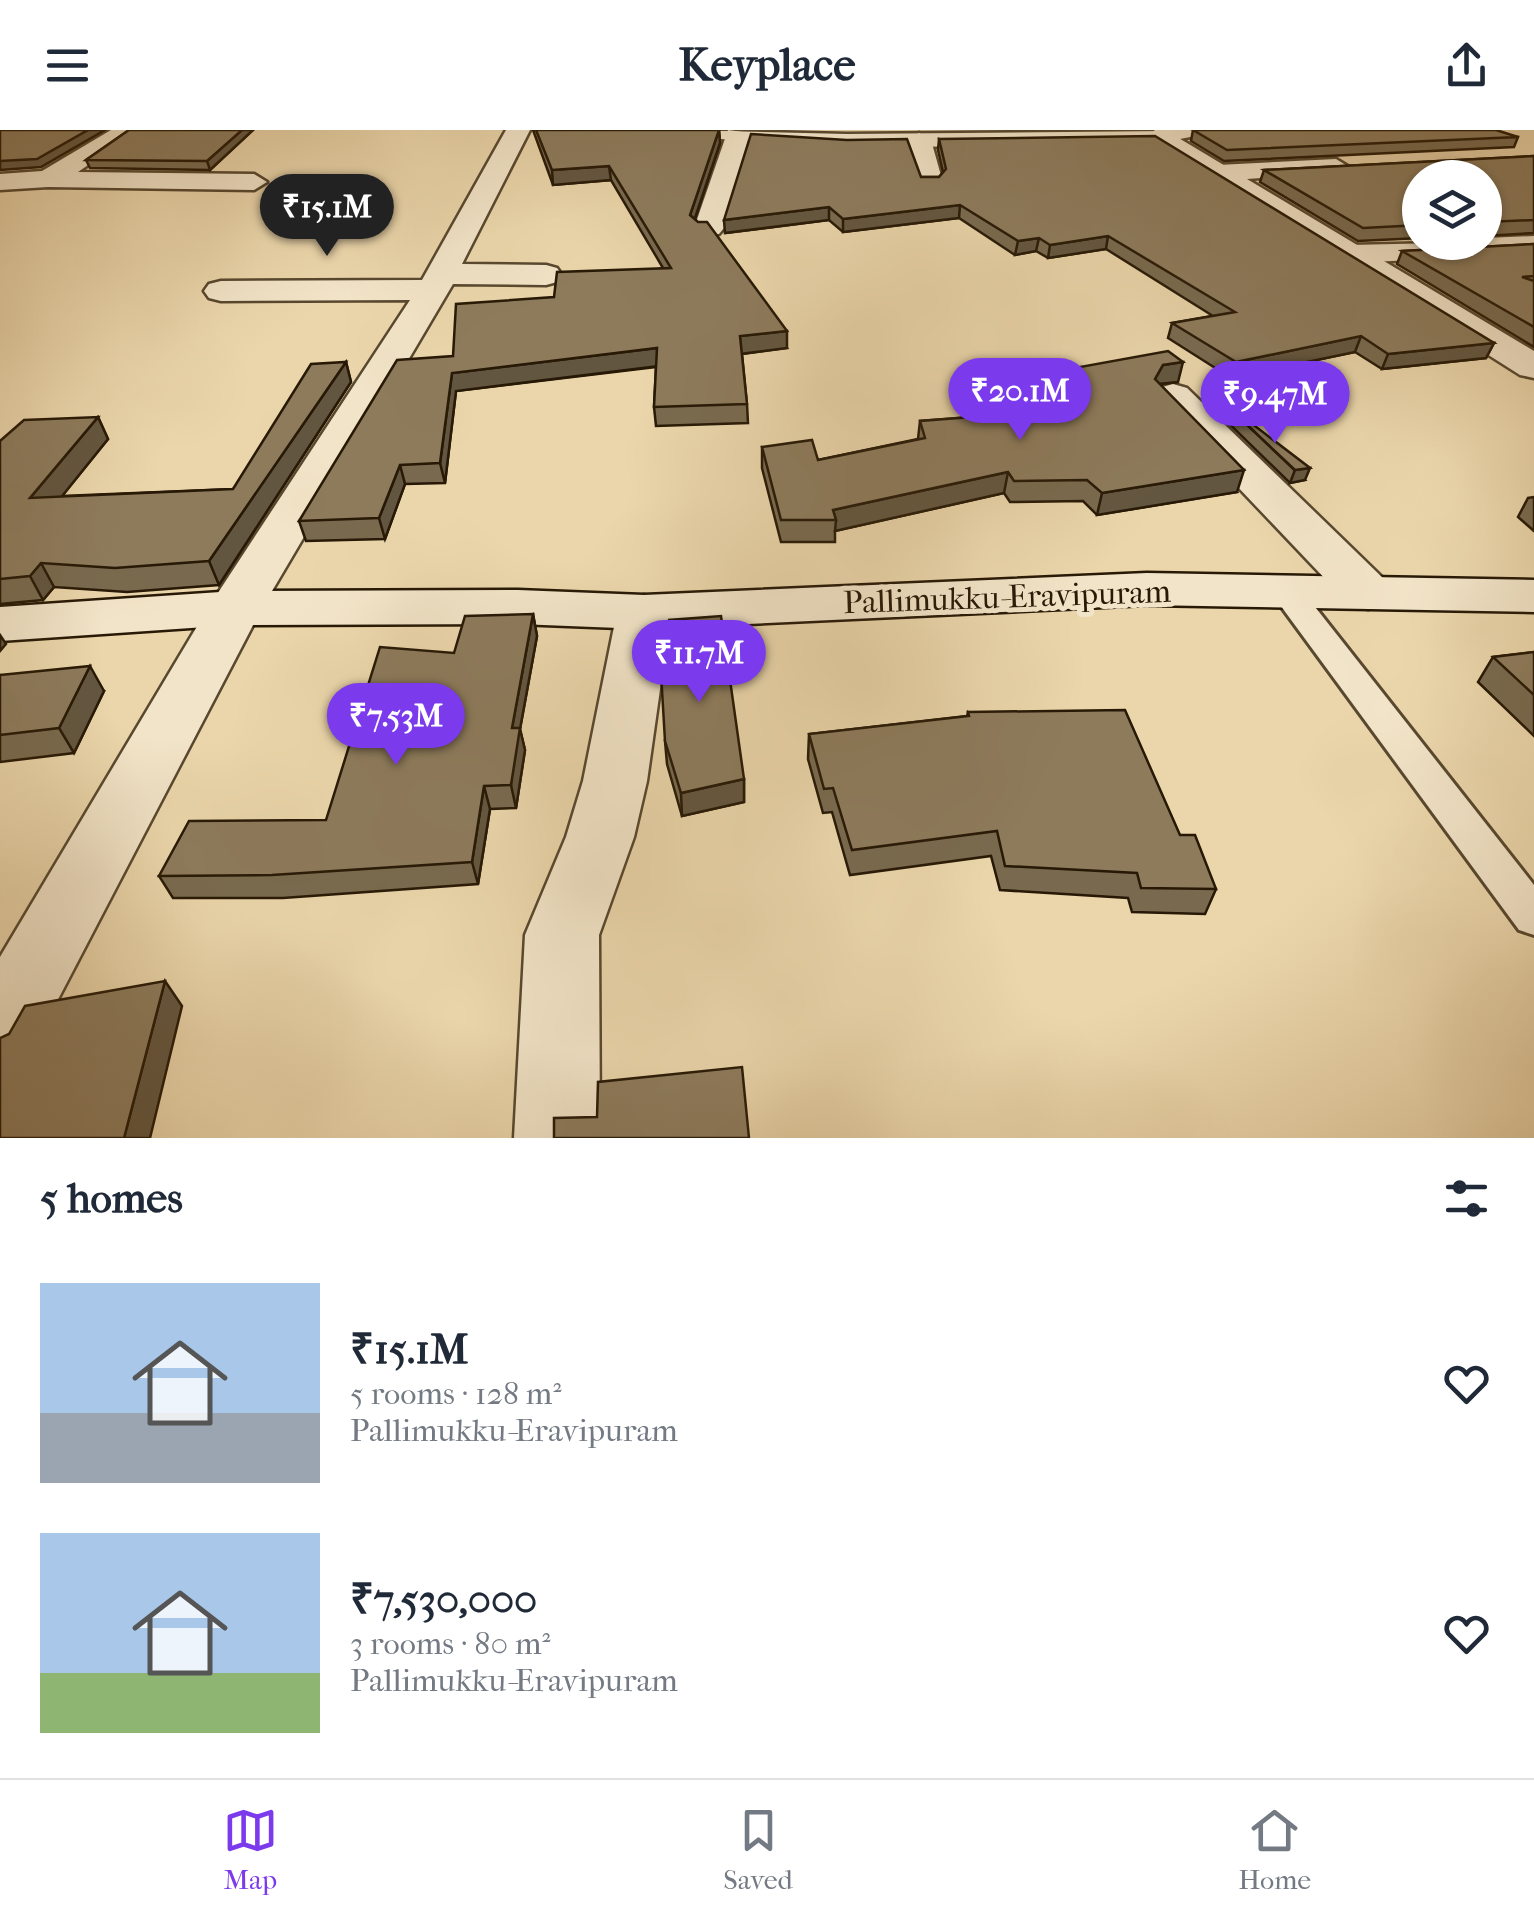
<!DOCTYPE html>
<meta charset="utf-8">
<style>
:root{--surface:#fff;--page:#f6f6f7;--text:#1f2937;--muted:#747a83;--line:#e0e1e3;--accent:#7c3aed}
body{margin:0;font-family:"IM FELL French Canon",serif;background:var(--page);color:var(--text);height:100vh;display:flex;flex-direction:column;font-size:38px;white-space:nowrap}
*{box-sizing:border-box;margin:0}
p{font-size:32px;color:var(--muted)}
.icon{flex:none;width:55px;height:55px;fill:none;stroke:currentColor;stroke-width:2;stroke-linecap:round;stroke-linejoin:round}
.map{position:relative;height:1008px;overflow:hidden}
.side{display:flex;flex-direction:column;background:var(--surface);flex:1}
.side>*{flex:none}
.controls{position:absolute;left:1402px;top:30px;display:grid;gap:20px}
.controls a{display:grid;place-items:center;width:100px;height:100px;border-radius:50%;background:var(--surface);box-shadow:0 2px 8px #0004;font-size:50px}
.price{position:absolute;translate:-50% -85px;padding:0 22px;border-radius:35px;background:var(--accent);color:#fff;font-size:32px;line-height:65px;filter:drop-shadow(0 2px 5px #0008)}
.price::after{content:'';position:absolute;left:50%;top:60px;width:30px;height:22px;margin-left:-15px;background:inherit;clip-path:polygon(0 0,100% 0,50% 100%)}
.price.selected{background:#222;color:#fff}
ul{padding:0;list-style:none}
li{display:flex;align-items:center;gap:30px;height:250px;padding:0 40px}
li span{display:grid;place-items:center;flex:none;width:280px;height:200px;border-radius:0px;color:#555}
li>.icon{margin-inline-start:auto}
span .icon{width:120px;height:120px;fill:#fffc;stroke-width:1}
li b{font-size:42px}
h2{display:flex;justify-content:space-between;align-items:center;height:120px;padding:0 40px;font-size:42px}
header{display:flex;justify-content:space-between;align-items:center;height:130px;padding:0 40px;background:var(--surface);font-size:45px;font-weight:700}
.tab-bar{display:flex;justify-content:space-around;align-items:center;height:140px;border-top:2px solid var(--line);background:var(--surface);font-size:28px;color:var(--muted)}
.tab-bar a{display:grid;justify-items:center;gap:5px}
.tab-bar .selected{color:var(--accent)}
.map>svg:first-child{display:block}
.lines{fill:none;stroke-linecap:round;stroke-linejoin:round}
.service-casing{stroke:#58482f;stroke-width:6}
.minor-casing{stroke:#58482f;stroke-width:5}
.tertiary-casing{stroke:#58482f;stroke-width:5}
.secondary-casing{stroke:#271906;stroke-width:5}
.service{fill:#f2e4c8;fill-rule:evenodd}
.minor{fill:#f2e4c8;fill-rule:evenodd}
.tertiary{fill:#f2e4c8;fill-rule:evenodd}
.secondary{fill:#f2e4c8;fill-rule:evenodd}
.wall{fill:#796a4f;stroke:#271906;stroke-width:2.5}
.shaded-wall{fill:#635640;stroke:#271906;stroke-width:2.5}
.building{fill:#8d7b5c;stroke:#271906;stroke-width:2.5}
.labels{text-anchor:middle;dominant-baseline:central;stroke-width:10;stroke-linejoin:round;paint-order:stroke}
.street-label{font-size:32px;fill:#271906;stroke:#f2e4c8}
</style>
<header><svg class="icon" aria-label="menu" viewBox="0 0 24 24"><path d="M4 6h16M4 12h16M4 18h16"/></svg>Keyplace<svg class="icon" aria-label="share" viewBox="0 0 24 24"><path d="M12 15V3M7 8l5-5 5 5M5 13v7h14v-7"/></svg></header>
<div class="map">
<svg width="1534" height="1008" viewBox="0 0 1534 1008">
<rect width="100%" height="100%" fill="#ebd6ab"/>
<filter id="stains"><feTurbulence type="fractalNoise" baseFrequency=".002" numOctaves="4"/><feColorMatrix values="0 0 0 0 .2 0 0 0 0 .09 0 0 0 0 .02 0 0 0 .5 -.17"/></filter>
<radialGradient id="worn" r=".72"><stop offset=".6" stop-color="#630" stop-opacity="0"/><stop offset="1" stop-color="#630" stop-opacity=".3"/></radialGradient>
<g class="lines">
<defs>
<path id="service" d="M1286 452 1297 454 1534 755V805L1519 800 1275 468 1271 461 1275 454Z"/>
<g id="minor">
<path d="M111 0H139L78 42 254 44 267 52 254 60 48 57 0 60V44L42 41Z"/>
<path d="M506 0H530L462 134 546 135 557 138 562 145 557 152 546 155 453 154 262 478 28 927 0 938V827L208 478 410 170 221 171 209 168 204 161 209 154 221 151 422 150Z"/>
<path d="M728 0 750 3 724 98 719 104H699L694 98Z"/>
<path d="M1155 0H1205L1201 5 1159 13 1147 6Z"/>
<path d="M919 3 931 10 942 49 938 55H920L907 10Z"/>
<path d="M1336 29 1349 37 1345 42 1218 51 1205 43 1218 35Z"/>
<path d="M1534 106V124L1350 133 1339 131 1334 124 1339 117 1350 115 1485 112V108Z"/>
<path d="M1173 254 1187 258 1387 452 1394 463 1387 474 1368 479 1349 474 1159 274 1153 266 1159 258Z"/>
<path d="M644 465 663 470 671 482 647 651 634 707 599 805 600 1008H514L525 805 566 707 583 651 617 482 625 470Z"/>
</g>
<path id="tertiary" d="M680 0 847 4 1167 1 1534 221V248L1520 245 1154 13 847 18 692 7Z"/>
<path id="secondary" d="M1147 443 1534 450V482L1147 475 644 499 518 494 235 495 0 511V477L235 461 518 460 644 465Z"/>
</defs>
<use href="#service" class="service-casing"/>
<use href="#minor" class="minor-casing"/>
<use href="#tertiary" class="tertiary-casing"/>
<use href="#secondary" class="secondary-casing"/>
<use href="#service" class="service"/>
<use href="#minor" class="minor"/>
<use href="#tertiary" class="tertiary"/>
<use href="#secondary" class="secondary"/>
</g>
<g class="wall">
<path d="M129 0H253L210 40 90 38 86 30Z"/>
<path d="M533 0H719L720 13 695 89 787 218 742 224 747 274 748 293 656 296 654 277 656 237 456 261 445 353 405 354 385 409 306 411 299 391 453 226 554 167 663 138 611 50 553 55Z"/>
<path d="M1193 0 1518 7 1514 17 1224 31 1191 11Z"/>
<path d="M939 9 1494 213 1486 228 1382 239 1355 222 1231 248 1168 208 1172 193 1213 186 1106 119 1048 128 1036 121 1015 125 959 88 843 102 829 90 725 103 921 47H939L943 42 938 20Z"/>
<path d="M1534 26V103L1485 106V48H1420V108L1358 111 1260 52 1264 40Z"/>
<path d="M1534 114V217L1397 134 1402 121Z"/>
<path d="M346 232 351 252 219 455 127 462 54 457 43 470 0 474V311L98 287 108 309 62 366 233 359Z"/>
<path d="M1064 240 1178 252 1160 254 1237 362 1097 385 1083 371 1010 372 1004 363 835 401V412H781L762 338V317L818 330 918 309 920 291 1012 284 989 264 991 244Z"/>
<path d="M1221 270 1305 350 1290 353 1217 282Z"/>
<path d="M1534 367V401L1518 387 1528 368Z"/>
<path d="M533 484 537 506 520 599 525 620 516 678 490 679 478 754 283 768H173L159 746 326 690 454 523Z"/>
<path d="M1534 522V606L1478 552 1493 527Z"/>
<path d="M0 545 104 561 74 623 0 632Z"/>
<path d="M968 582 1180 705 1216 759 1205 784 1132 782 1128 768 1000 760 991 726 850 745 832 682 823 683 808 629 809 604 967 586Z"/>
<path d="M665 611 744 649V672L682 686 667 634Z"/>
</g>
<g class="shaded-wall">
<path d="M88 0H105L41 37 0 40V31Z"/>
<path d="M242 0H253L210 40 207 31Z"/>
<path d="M719 0 720 13 691 100 690 85Z"/>
<path d="M609 36 611 50 553 55 552 40Z"/>
<path d="M960 75 959 88 843 102V89Z"/>
<path d="M829 77V90L725 103 724 90Z"/>
<path d="M1108 106 1106 119 1048 128 1050 115Z"/>
<path d="M1039 108 1036 121 1015 125 1018 111Z"/>
<path d="M787 201V218L740 224V206Z"/>
<path d="M1361 206 1355 222 1231 248 1236 232Z"/>
<path d="M1494 213 1486 228 1382 239 1388 224Z"/>
<path d="M657 218 659 236 456 261 445 353 440 333 452 243Z"/>
<path d="M346 232 351 252 219 455 209 431Z"/>
<path d="M1183 232 1178 252 1158 254 1155 249 1163 235Z"/>
<path d="M98 287 108 309 42 391 30 368Z"/>
<path d="M400 335 405 354 385 409 379 388Z"/>
<path d="M1310 338 1305 350 1290 353 1295 340Z"/>
<path d="M1244 340 1237 362 1097 385 1102 363Z"/>
<path d="M1008 342 1004 363 835 401 836 390 833 380Z"/>
<path d="M41 433 54 457 43 470 30 446Z"/>
<path d="M533 484 537 506 520 599 525 620 516 678 511 655 512 598Z"/>
<path d="M0 505 6 514 0 521Z"/>
<path d="M90 536 104 561 74 623 59 598Z"/>
<path d="M744 649V672L682 686 681 663Z"/>
<path d="M484 656 490 679 478 754 472 732Z"/>
<path d="M165 851 182 876 150 1008H124Z"/>
</g>
<g class="building">
<path d="M0 0H88L37 29 0 31Z"/>
<path d="M129 0H242L207 31 86 30Z"/>
<path d="M536 0H719L690 85 698 92H707L787 201 740 206 747 274 654 277 657 218 452 243 440 333 400 335 379 388 299 391 397 230 453 226 456 174 554 167 557 142 671 138 609 36 552 40Z"/>
<path d="M1193 0H1496L1518 7 1227 20Z"/>
<path d="M751 4 847 10 907 9 921 47H939L946 39 939 9 1155 6 1494 213 1388 224 1361 206 1236 232 1172 193 1235 182 1108 106 1050 115 1039 108 1018 111 960 75 843 89 829 77 724 90Z"/>
<path d="M1534 26V90L1485 92V48H1420V95L1363 98 1264 40Z"/>
<path d="M1534 114V146L1522 147 1534 151V197L1402 121Z"/>
<path d="M1168 221 1183 232 1163 235 1155 249 1244 340 1102 363 1087 350 1014 351 1008 342 833 380 836 390H781L762 317 812 310 818 330 925 308 920 291 1037 282 991 244 1055 233 1064 240Z"/>
<path d="M346 232 209 431 115 438 41 433 30 446 0 449V311L24 290 98 287 30 368 233 359 311 234Z"/>
<path d="M1221 270 1310 338 1295 340Z"/>
<path d="M533 484 512 598H520L511 655 484 656 472 732 272 745 159 746 189 691 326 690 380 517 454 523 465 486Z"/>
<path d="M721 486 744 649 681 663 665 611 661 543 669 490Z"/>
<path d="M1534 522V565L1493 527Z"/>
<path d="M90 536 59 598 0 605V545Z"/>
<path d="M1125 580 1180 705H1195L1216 759 1141 758 1137 743 1005 736 997 701 852 720 833 658 824 659 809 604 969 586 968 582Z"/>
<path d="M165 851 124 1008H0V908L9 904 25 876Z"/>
<path d="M742 937 749 1008H554V988L597 987 598 952Z"/>
</g>
<g class="labels">
<g class="street-label">
<text transform="translate(1007 467) rotate(-2)">Pallimukku-Eravipuram</text>
</g>
</g>
<rect width="100%" height="100%" filter="url(#stains)"/>
<rect width="100%" height="100%" fill="url(#worn)"/>
</svg>
<div class="controls">
<a><svg class="icon" aria-label="layers" viewBox="0 0 24 24"><path d="M12 4l9 5-9 5-9-5zM3 14l9 5 9-5"/></svg></a>
</div>
<b class="price selected" style="left:327px;top:129px">₹15.1M</b>
<b class="price" style="left:1020px;top:313px">₹20.1M</b>
<b class="price" style="left:1275px;top:316px">₹9.47M</b>
<b class="price" style="left:699px;top:575px">₹11.7M</b>
<b class="price" style="left:396px;top:638px">₹7.53M</b>
</div>
<section class="side">
<h2>5 homes<svg class="icon" aria-label="filters" viewBox="0 0 24 24"><path d="M4 7h16M4 17h16"/><circle cx="9" cy="7" r="2"/><circle cx="15" cy="17" r="2"/></svg></h2>
<ul>
<li><span style="background:linear-gradient(#a9c7e8 65%,#9aa5b1 0)"><svg class="icon" aria-label="home" viewBox="0 0 24 24"><path d="M3 11l9-7 9 7M6 9v11h12V9"/></svg></span><div><b>₹15.1M</b><p>5 rooms · 128 m²</p><p>Pallimukku-Eravipuram</p></div><svg class="icon" aria-label="heart" viewBox="0 0 24 24"><path d="M12 20l-8-8c-3-5 5-10 8-4 3-6 11-1 8 4z"/></svg></li>
<li><span style="background:linear-gradient(#a9c7e8 70%,#8fb573 0)"><svg class="icon" aria-label="home" viewBox="0 0 24 24"><path d="M3 11l9-7 9 7M6 9v11h12V9"/></svg></span><div><b>₹7,530,000</b><p>3 rooms · 80 m²</p><p>Pallimukku-Eravipuram</p></div><svg class="icon" aria-label="heart" viewBox="0 0 24 24"><path d="M12 20l-8-8c-3-5 5-10 8-4 3-6 11-1 8 4z"/></svg></li>
</ul>
</section>
<nav class="tab-bar">
<a class="selected"><svg class="icon" aria-label="map" viewBox="0 0 24 24"><path d="M3 6l6-2 6 2 6-2v14l-6 2-6-2-6 2zM9 4v14M15 6v14"/></svg>Map</a>
<a><svg class="icon" aria-label="saved" viewBox="0 0 24 24"><path d="M7 4h10v16l-5-4-5 4z"/></svg>Saved</a>
<a><svg class="icon" aria-label="home" viewBox="0 0 24 24"><path d="M3 11l9-7 9 7M6 9v11h12V9"/></svg>Home</a>
</nav>
